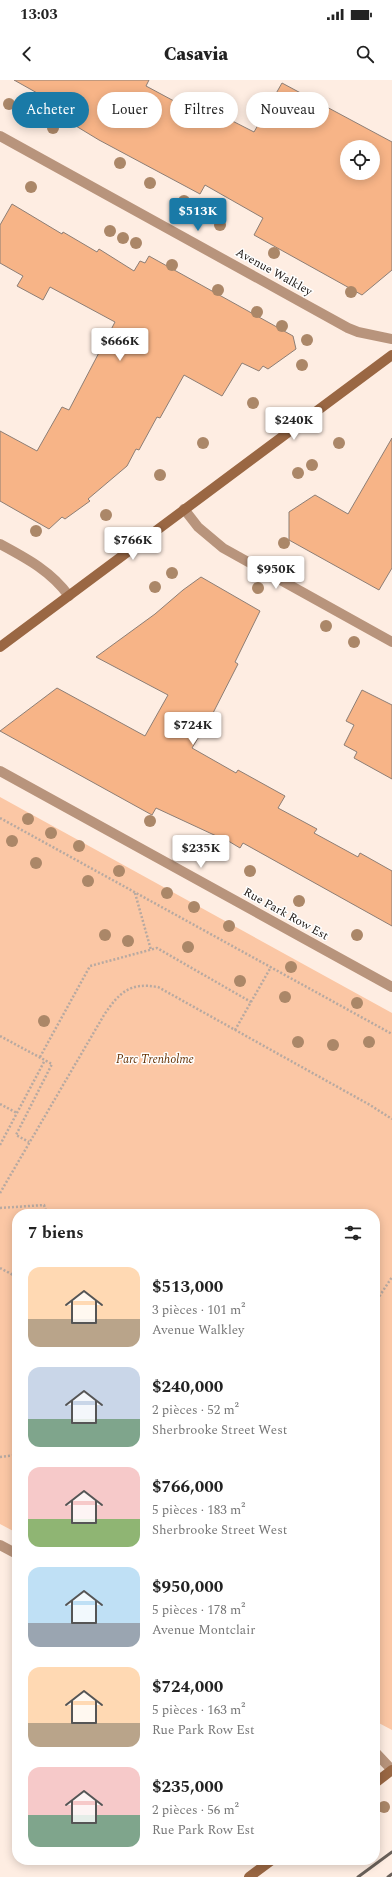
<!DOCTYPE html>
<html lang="fr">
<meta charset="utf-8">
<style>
:root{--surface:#fff;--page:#f6f6f6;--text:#222;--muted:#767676;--accent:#1a7aa7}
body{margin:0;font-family:Spectral,serif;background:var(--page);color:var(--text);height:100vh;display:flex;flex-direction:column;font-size:15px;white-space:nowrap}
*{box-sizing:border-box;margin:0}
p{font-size:13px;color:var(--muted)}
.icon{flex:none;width:22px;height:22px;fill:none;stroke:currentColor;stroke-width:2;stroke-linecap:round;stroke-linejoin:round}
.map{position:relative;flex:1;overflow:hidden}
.side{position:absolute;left:12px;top:1129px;width:368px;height:656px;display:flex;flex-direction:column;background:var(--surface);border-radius:16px;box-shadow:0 2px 10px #0003}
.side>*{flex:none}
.banner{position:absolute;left:12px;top:12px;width:368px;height:36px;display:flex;gap:8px}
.controls{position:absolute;left:340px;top:60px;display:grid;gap:8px}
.controls a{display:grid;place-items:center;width:40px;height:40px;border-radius:50%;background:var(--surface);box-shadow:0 2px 10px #0003;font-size:20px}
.price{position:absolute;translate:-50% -34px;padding:0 9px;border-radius:4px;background:#fff;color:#222;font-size:13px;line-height:26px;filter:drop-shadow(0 1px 2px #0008)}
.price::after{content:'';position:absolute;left:50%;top:24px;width:12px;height:9px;margin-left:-6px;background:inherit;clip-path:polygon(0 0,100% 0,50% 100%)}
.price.selected{background:var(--accent);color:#fff}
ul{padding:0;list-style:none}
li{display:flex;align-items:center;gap:12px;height:100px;padding:0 16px}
li span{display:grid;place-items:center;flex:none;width:112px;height:80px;border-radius:12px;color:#555}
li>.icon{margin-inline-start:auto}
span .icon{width:48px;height:48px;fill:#fffc;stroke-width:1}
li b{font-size:17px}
h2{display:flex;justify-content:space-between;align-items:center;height:48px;padding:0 16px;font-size:17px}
.chip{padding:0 14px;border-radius:18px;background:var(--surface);box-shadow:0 2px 10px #0003;font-size:14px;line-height:36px}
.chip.selected{background:var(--accent);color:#fff}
.status{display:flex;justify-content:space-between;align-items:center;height:28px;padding:0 20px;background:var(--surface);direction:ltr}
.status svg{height:11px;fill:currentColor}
header{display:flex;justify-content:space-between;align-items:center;height:52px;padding:0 16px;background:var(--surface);font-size:18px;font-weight:800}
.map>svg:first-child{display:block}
.green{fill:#fbc7a5}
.building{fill:#f7b487;stroke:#8d7e75;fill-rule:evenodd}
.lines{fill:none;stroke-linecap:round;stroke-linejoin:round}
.path{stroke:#b7a9a1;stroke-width:2.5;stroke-dasharray:2 2;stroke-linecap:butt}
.street{stroke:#b8947c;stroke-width:10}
.secondary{stroke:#9a6743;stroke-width:10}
.rail{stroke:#696059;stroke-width:3}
.tree{fill:#ab8768}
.labels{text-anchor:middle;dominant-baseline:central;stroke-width:3;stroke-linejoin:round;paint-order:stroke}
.street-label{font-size:12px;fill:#1f1915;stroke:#fefefe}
.park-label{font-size:12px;font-style:italic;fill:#673305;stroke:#fefefe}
</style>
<div class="status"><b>13:03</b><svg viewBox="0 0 49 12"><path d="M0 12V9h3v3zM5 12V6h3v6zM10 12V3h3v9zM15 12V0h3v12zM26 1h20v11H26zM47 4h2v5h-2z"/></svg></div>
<header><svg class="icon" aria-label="back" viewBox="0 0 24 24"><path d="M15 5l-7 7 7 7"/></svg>Casavia<svg class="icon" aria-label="search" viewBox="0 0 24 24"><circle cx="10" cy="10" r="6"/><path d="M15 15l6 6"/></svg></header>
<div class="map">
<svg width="392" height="1797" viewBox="0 0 392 1797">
<rect width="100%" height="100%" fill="#feede2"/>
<path class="green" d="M0 717 392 933V1650L375 1641V1134H17V1453L0 1444Z"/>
<g class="building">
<path d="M14 0H149L146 6 187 28 191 20 254 52 282 3 392 62V190L362 215 254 155 263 138 205 105 200 114 99 60 66 40 71 32ZM347 67H373V93H347Z"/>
<path d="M12 124 62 154 63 152 97 172 99 169 134 191 140 181 145 183 149 176 293 256 296 269 268 289 263 286 259 291 242 283 222 316 184 295 160 338 157 337 139 370 136 369 127 386 88 419 90 421 65 439 62 437 49 449 0 421V351L37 371 62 327 69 330 115 242 50 207 43 220 17 206 23 196 0 183V145Z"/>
<path d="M392 358V488L379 510 289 460V432L315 415 348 434Z"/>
<path d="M201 497 260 531 235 582 238 584 213 633 192 668 236 693 238 690 285 716 278 728 317 749 314 753 358 777 360 773 392 791V846L243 763 240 768 225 759V760L156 728 152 735 0 651 57 608 145 656 168 615 96 577 155 534 183 510Z"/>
<path d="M362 610 392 625V699L354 678 357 672 344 665 354 645 346 641Z"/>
</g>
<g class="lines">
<g class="path">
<path d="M0 738 392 954"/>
<path d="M135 813 151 870"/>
<path d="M235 950 271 887"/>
<path d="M0 956 52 984 16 1055 29 1062"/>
<path d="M40 977 90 886 157 868 251 922"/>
<path d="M0 1024 17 1033"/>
<path d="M0 1065 45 980"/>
<path d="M0 1113 104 935C119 913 129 902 158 907L370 1025 392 1039"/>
<path d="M0 1128 44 1125 47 1134"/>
<path d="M0 1188 17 1197"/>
<path d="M375 1223 392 1197"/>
<path d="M0 1377 17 1375"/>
</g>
<g class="street">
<path d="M0 56 348 248 358 252 392 259"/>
<path d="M184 429 198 447 223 468 392 562"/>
<path d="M0 464C26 478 51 491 69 516"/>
<path d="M0 691 392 907"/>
<path d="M0 1465 17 1474"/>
<path d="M375 1672 392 1690"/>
</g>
<g class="secondary">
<path d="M0 567 392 275"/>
<path d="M375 1703 392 1690"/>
<path d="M249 1797 272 1780"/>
</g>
<g class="rail">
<path d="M358 1797 392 1772"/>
<path d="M388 1797 392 1794"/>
</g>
</g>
<g class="tree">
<circle cx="9" cy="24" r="6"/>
<circle cx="26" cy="30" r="6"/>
<circle cx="53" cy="48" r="6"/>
<circle cx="120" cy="83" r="6"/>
<circle cx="150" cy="103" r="6"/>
<circle cx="31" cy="107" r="6"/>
<circle cx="184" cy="121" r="6"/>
<circle cx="220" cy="145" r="6"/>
<circle cx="110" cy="151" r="6"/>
<circle cx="123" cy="158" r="6"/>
<circle cx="136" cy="163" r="6"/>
<circle cx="274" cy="173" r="6"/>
<circle cx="172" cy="185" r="6"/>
<circle cx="218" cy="210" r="6"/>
<circle cx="351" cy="212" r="6"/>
<circle cx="257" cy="232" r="6"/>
<circle cx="282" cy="246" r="6"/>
<circle cx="307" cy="260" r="6"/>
<circle cx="302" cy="285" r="6"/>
<circle cx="253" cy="323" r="6"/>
<circle cx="203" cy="363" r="6"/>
<circle cx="339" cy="363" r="6"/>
<circle cx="312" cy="385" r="6"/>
<circle cx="298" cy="393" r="6"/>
<circle cx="160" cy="395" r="6"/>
<circle cx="106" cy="435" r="6"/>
<circle cx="36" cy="451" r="6"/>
<circle cx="284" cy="463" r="6"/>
<circle cx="172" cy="493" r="6"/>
<circle cx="155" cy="507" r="6"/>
<circle cx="258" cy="508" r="6"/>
<circle cx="326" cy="546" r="6"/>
<circle cx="354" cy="562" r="6"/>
<circle cx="28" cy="739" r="6"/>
<circle cx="150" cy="741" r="6"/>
<circle cx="51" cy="753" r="6"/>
<circle cx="12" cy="761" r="6"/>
<circle cx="79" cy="766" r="6"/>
<circle cx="36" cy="783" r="6"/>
<circle cx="119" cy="791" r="6"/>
<circle cx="250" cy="791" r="6"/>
<circle cx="88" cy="801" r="6"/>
<circle cx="167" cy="813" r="6"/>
<circle cx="299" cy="821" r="6"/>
<circle cx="194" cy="827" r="6"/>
<circle cx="229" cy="846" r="6"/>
<circle cx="105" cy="855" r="6"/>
<circle cx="357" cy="855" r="6"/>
<circle cx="128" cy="861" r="6"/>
<circle cx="188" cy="867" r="6"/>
<circle cx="291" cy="887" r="6"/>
<circle cx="240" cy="901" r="6"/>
<circle cx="285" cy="917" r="6"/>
<circle cx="357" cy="923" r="6"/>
<circle cx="44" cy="941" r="6"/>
<circle cx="298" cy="962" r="6"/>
<circle cx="369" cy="962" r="6"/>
<circle cx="333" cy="965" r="6"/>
<circle cx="384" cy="1727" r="6"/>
</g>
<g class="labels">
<g class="street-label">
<text transform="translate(274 192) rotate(29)">Avenue Walkley</text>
<text transform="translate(286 834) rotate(29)">Rue Park Row Est</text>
</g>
<g class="park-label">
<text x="155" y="979">Parc Trenholme</text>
</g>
</g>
</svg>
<div class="controls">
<a><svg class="icon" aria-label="locate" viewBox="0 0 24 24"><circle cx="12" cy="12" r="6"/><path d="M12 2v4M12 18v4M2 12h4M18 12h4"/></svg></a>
</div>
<b class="price selected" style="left:198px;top:152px">$513K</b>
<b class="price" style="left:120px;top:282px">$666K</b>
<b class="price" style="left:294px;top:361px">$240K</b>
<b class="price" style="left:133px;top:481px">$766K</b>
<b class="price" style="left:276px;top:510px">$950K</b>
<b class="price" style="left:193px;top:666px">$724K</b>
<b class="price" style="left:201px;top:789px">$235K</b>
<div class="banner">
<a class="chip selected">Acheter</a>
<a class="chip">Louer</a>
<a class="chip">Filtres</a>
<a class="chip">Nouveau</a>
</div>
<section class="side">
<h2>7 biens<svg class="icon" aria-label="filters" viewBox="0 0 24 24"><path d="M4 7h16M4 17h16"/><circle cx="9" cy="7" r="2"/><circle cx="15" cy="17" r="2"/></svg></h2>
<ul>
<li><span style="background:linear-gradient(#ffd9b3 65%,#b9a48a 0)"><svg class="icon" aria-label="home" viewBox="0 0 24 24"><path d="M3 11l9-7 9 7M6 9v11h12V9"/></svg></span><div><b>$513,000</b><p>3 pièces · 101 m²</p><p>Avenue Walkley</p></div></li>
<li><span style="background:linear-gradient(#c9d6e8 65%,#7fa58c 0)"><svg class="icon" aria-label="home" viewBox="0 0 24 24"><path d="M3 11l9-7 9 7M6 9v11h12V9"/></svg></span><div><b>$240,000</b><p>2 pièces · 52 m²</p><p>Sherbrooke Street West</p></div></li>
<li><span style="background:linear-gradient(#f6c9c9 65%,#8fb573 0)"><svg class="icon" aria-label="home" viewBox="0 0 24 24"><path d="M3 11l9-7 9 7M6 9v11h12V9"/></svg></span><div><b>$766,000</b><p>5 pièces · 183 m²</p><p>Sherbrooke Street West</p></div></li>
<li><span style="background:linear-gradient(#bfe0f5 70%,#9aa5b1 0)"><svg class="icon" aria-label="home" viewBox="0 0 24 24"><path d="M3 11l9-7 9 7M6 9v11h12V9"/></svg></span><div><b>$950,000</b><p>5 pièces · 178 m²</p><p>Avenue Montclair</p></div></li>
<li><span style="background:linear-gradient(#ffd9b3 70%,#b9a48a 0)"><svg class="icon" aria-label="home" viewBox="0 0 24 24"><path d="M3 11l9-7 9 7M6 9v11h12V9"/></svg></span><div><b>$724,000</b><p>5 pièces · 163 m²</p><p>Rue Park Row Est</p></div></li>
<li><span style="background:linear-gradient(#f6c9c9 60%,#7fa58c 0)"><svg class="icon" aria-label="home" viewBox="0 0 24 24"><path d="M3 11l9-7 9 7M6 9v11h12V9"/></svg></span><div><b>$235,000</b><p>2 pièces · 56 m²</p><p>Rue Park Row Est</p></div></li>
</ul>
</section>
</div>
